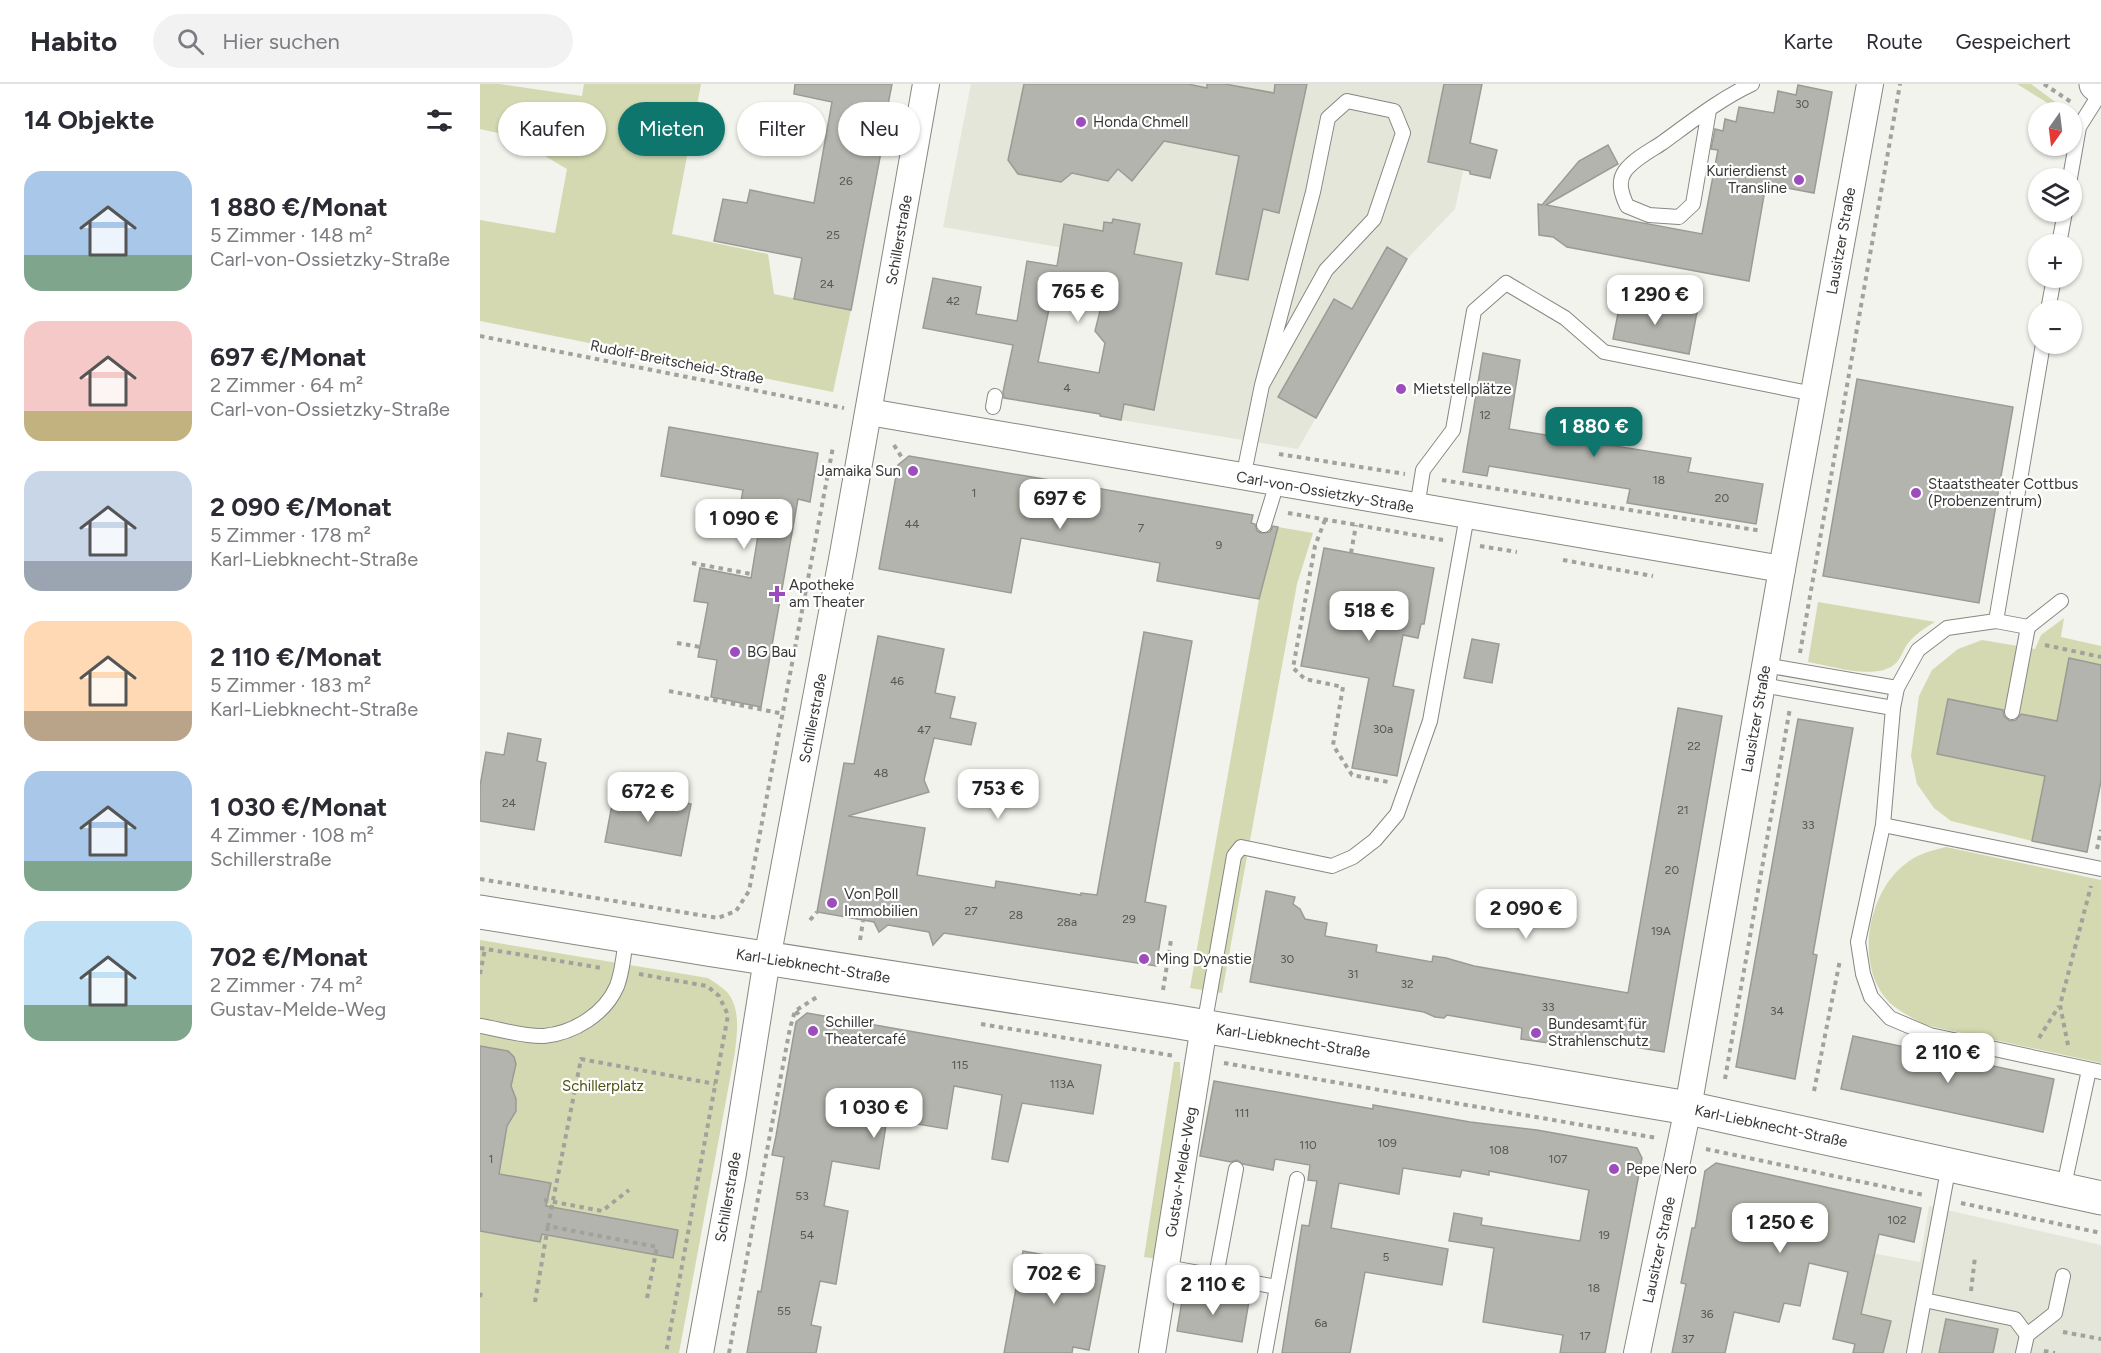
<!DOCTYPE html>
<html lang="de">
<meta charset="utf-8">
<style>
:root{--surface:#fff;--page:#f2f2f3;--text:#2b2b33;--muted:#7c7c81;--line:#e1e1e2;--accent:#0f766e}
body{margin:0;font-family:Figtree,sans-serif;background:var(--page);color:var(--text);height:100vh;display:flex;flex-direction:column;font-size:22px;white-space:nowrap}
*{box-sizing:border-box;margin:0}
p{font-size:20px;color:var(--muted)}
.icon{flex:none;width:33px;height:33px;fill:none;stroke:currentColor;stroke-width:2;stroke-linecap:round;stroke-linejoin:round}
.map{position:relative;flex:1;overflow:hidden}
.panel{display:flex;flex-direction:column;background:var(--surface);width:480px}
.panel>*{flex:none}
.top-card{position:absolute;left:18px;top:18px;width:570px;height:54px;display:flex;gap:12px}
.needle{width:39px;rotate:194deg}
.fabs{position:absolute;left:1548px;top:18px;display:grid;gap:12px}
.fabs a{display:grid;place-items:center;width:54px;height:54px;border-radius:50%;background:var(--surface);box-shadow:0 2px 4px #0004;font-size:30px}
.price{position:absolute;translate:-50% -51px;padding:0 14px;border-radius:12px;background:#fff;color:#222;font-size:20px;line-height:39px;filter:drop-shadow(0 2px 3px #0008)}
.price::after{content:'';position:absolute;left:50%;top:36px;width:18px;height:14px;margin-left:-9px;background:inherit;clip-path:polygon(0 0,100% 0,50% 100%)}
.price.on{background:var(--accent);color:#fff}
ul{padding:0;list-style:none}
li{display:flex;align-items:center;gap:18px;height:150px;padding:0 24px}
li span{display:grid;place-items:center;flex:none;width:168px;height:120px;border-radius:18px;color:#555}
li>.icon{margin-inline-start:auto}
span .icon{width:72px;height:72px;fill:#fffc;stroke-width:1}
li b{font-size:26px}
h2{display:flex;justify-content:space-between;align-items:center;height:72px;padding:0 24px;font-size:26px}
.tag{padding:0 21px;border-radius:27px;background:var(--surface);box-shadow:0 2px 4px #0004;font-size:21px;line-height:54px}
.tag.on{background:var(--accent);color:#fff}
header{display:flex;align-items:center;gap:36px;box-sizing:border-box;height:84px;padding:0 30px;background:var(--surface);border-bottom:2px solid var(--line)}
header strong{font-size:28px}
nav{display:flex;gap:33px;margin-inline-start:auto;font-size:21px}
.search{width:420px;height:54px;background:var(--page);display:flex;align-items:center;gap:15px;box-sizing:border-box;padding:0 21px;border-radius:33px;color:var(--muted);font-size:22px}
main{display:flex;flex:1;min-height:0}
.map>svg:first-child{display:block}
.built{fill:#e4e6d9}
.green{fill:#d4d9b2}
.building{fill:#b3b4ad;stroke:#9a9b94;stroke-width:1.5;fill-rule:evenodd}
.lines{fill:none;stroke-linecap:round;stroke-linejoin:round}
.service-casing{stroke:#878882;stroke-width:16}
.minor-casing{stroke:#878882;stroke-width:28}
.secondary-casing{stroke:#878882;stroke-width:35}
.path{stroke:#a1a29c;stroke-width:4;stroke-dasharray:4.5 4.5;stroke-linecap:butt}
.service{stroke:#fff;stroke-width:14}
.minor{stroke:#fff;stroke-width:26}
.secondary{stroke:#fff;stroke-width:33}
.poi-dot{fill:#9c4cbd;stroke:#fff;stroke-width:2}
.labels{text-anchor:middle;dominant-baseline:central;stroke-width:4.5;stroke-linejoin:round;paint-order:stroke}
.number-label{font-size:12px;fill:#565753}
.poi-label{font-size:15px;fill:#373835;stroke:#fff;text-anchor:start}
.street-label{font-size:15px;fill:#373835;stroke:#fff}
.park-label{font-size:15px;fill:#4e5312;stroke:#fff}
</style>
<header>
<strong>Habito</strong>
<div class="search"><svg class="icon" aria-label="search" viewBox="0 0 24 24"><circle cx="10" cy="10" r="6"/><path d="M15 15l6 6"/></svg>Hier suchen</div>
<nav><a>Karte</a><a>Route</a><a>Gespeichert</a></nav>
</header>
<main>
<section class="panel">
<h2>14 Objekte<svg class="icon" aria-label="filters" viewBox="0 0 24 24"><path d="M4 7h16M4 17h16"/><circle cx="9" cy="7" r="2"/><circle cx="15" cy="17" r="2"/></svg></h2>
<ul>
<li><span style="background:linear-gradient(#a9c7e8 70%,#7fa58c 0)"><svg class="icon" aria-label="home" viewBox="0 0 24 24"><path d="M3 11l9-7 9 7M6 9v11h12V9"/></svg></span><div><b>1 880 €/Monat</b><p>5 Zimmer · 148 m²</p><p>Carl-von-Ossietzky-Straße</p></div></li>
<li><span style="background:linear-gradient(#f6c9c9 75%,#c2b280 0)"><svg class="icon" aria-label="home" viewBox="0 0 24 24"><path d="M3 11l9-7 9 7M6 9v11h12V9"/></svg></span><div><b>697 €/Monat</b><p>2 Zimmer · 64 m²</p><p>Carl-von-Ossietzky-Straße</p></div></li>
<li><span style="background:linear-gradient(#c9d6e8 75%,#9aa5b1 0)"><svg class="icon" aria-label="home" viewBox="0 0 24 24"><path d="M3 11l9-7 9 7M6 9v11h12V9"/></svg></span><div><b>2 090 €/Monat</b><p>5 Zimmer · 178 m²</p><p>Karl-Liebknecht-Straße</p></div></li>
<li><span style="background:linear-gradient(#ffd9b3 75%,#b9a48a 0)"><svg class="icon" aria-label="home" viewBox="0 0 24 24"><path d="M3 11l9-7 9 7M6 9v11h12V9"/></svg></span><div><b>2 110 €/Monat</b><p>5 Zimmer · 183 m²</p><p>Karl-Liebknecht-Straße</p></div></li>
<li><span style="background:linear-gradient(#a9c7e8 75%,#7fa58c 0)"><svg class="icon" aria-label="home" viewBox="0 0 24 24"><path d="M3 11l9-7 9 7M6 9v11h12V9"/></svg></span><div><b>1 030 €/Monat</b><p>4 Zimmer · 108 m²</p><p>Schillerstraße</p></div></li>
<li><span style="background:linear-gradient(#bfe0f5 70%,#7fa58c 0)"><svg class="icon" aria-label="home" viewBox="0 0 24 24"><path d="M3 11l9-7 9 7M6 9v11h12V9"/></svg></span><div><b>702 €/Monat</b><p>2 Zimmer · 74 m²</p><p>Gustav-Melde-Weg</p></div></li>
</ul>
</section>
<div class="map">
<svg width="1621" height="1269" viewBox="0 0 1621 1269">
<rect width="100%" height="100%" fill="#f2f3ec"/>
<g class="built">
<path d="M491 0H1002L975 125 927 175 818 365 641 336 636 173 463 143Z"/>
<path d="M1449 1122 1621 1161V1269H1372L1391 1169 1440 1178Z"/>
</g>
<g class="green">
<path d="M0 0H19L102 12 104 0H221L192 150 288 170 294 210 371 226 353 308 0 237V136L75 149 87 85 31 52 0 45Z"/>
<path d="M1537 0H1551L1589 28H1582Z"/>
<path d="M798 443 833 449 817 500 742 909 710 904 779 515Z"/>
<path d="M1338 518 1455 538C1443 545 1434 551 1426 562 1423 567 1421 573 1417 578 1399 598 1352 582 1328 578Z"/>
<path d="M1584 534 1581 553 1621 562V581L1589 575 1577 637 1468 615 1457 670 1565 692 1552 757 1471 737 1454 724 1437 700 1431 672 1439 612 1452 586 1478 565 1502 556 1555 565 1561 551Z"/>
<path d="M1466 763 1621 796V979L1445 941C1433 934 1420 928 1410 919 1374 884 1387 810 1424 781 1437 770 1450 767 1466 763Z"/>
<path d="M0 856 228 894C234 898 242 903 247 908 261 925 257 948 255 968L199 1269H0Z"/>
<path d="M694 978H700L702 1033 678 1175 664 1173Z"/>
</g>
<g class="building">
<path d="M315 0H412L407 26H409L371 226 314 215 322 174 234 157 243 115 267 119 270 106 334 119 352 18 314 10Z"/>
<path d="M544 0H708L727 4V0H745L794 9 795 0H827L799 129 783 125 768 196 736 190 759 72 684 57 652 97 638 85 628 97 592 89 581 98 538 90 528 76Z"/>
<path d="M964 0H1002L990 59 1017 66 1010 94 990 90V87L948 78Z"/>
<path d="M1318 1 1352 8 1334 109 1286 100 1269 197 1087 163 1073 153 1059 151 1058 120 1062 121 1099 77 1128 61 1138 80 1066 121 1222 150 1238 66 1231 65 1235 45 1243 47 1245 35 1256 38 1259 23 1294 29 1298 7 1316 11Z"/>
<path d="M633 135 660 140 654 170 702 179 674 326 644 320 641 336 620 332V330L524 314 523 308 533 261 443 244 453 194 501 203 496 230 537 237 547 177 577 182 584 140 623 147 624 138 632 139ZM571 215 621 223 615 247 625 259 619 289 558 278Z"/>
<path d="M907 163 927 175 836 334 798 313 854 215 872 225Z"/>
<path d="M1141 214 1217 228 1209 270 1133 255Z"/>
<path d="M1003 269 1040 276 1029 345 1211 374 1208 388 1283 400 1276 440 1147 419 1150 405 1009 382 1007 392 983 388Z"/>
<path d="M1377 295 1533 323 1499 519 1343 492Z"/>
<path d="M189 343 338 369 330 418 318 415 281 623 231 613 237 576 218 573 228 519 214 517 220 484 271 494 280 439 258 435 263 406 181 392Z"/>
<path d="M429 372 773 431 771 439 775 440 777 447 781 449 790 448 793 442 798 443 779 515 677 497 680 479 541 454 531 509 399 485 418 381Z"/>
<path d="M844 464 954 484 944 540H941L938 554 923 551 913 602 934 606 917 692 872 684 889 594 821 582Z"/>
<path d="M664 548 712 557 665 818 686 822 676 882 464 849 453 861 449 848 408 841 399 848 394 838 337 828 364 679 374 680 398 552 464 565 455 609 475 613 470 634 496 639 491 661 454 654 444 696 449 708 368 732 445 744 437 791 515 804 516 797 601 811V809L617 811Z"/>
<path d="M992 555 1019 560 1012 599 984 594Z"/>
<path d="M1589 574 1621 581V697L1607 768 1552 757 1565 692 1457 670 1468 615 1523 626 1524 632 1530 637 1536 636 1541 630 1577 637Z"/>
<path d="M1198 624 1242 632 1184 968 1070 949 1068 959 1041 955 1042 944 967 931 964 934 955 933 944 928 770 898 786 807 815 813 813 820 820 825 825 835 847 839 845 852 897 861 896 868 952 878 953 872 966 874 994 882 1148 909Z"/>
<path d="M1318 635 1373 644 1333 870 1337 871 1315 995 1256 983Z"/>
<path d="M28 649 61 655 57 677 66 679 54 746 0 737V702L6 668 24 671Z"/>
<path d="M135 705 211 720 201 772 125 758Z"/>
<path d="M327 929 621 981 613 1030 542 1019 528 1078 512 1075 522 1011 474 1002 467 1045 407 1035 399 1085 352 1077 344 1122 368 1127 356 1200 340 1197 331 1241 341 1243 336 1269H267L278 1207 281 1208 304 1073 292 1071 296 1052 316 938Z"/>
<path d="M1373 952 1574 995 1563 1048 1361 1005Z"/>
<path d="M0 962 28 967 34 973 36 980 31 1002 36 1015V1027L27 1042 19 1090 71 1099 66 1122 198 1146 193 1174 62 1150 60 1158 0 1147Z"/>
<path d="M734 997 893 1025V1021L990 1038 1057 1046 1157 1064 1162 1074 1125 1269H1080L1083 1251 1003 1238 1014 1164 969 1157 974 1129 1002 1134 1001 1141 1100 1157 1109 1106 1009 1087V1091L982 1086 980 1093 923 1084 919 1110 859 1099 851 1144 968 1165 962 1201 885 1188 870 1269H802L822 1141 829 1142 837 1097 828 1096 830 1081 795 1075 793 1086 763 1080 757 1076 751 1078 720 1072Z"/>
<path d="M1236 1079 1441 1124 1434 1158 1399 1150 1381 1230 1411 1237 1403 1269H1373L1375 1260 1353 1255 1368 1188 1329 1179 1320 1222 1304 1219 1299 1238 1254 1228 1245 1269H1192L1206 1200 1201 1199 1212 1144H1215L1225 1087Z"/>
<path d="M543 1167 625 1182 609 1266 593 1263 592 1269H524Z"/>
<path d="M704 1205 769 1217 762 1258 697 1247Z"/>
<path d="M1466 1235 1518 1245 1513 1269H1459Z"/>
</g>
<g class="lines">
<defs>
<g id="service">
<path d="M1229 26 1213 120 1199 133 1169 131 1147 122C1142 111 1137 98 1145 87 1154 75 1170 67 1182 59 1211 38 1240 15 1272 0"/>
<path d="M1590 94 1599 43 1621 8"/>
<path d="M1579 160 1585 128"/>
<path d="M1568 226 1574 194"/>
<path d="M513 323 515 312"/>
<path d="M763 394 782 301 846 186 894 135 923 49 914 27 867 17 848 34 833 108 782 301"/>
<path d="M937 423 943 386 973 346 994 227 1026 199 1085 234 1124 268 1334 310"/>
<path d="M784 441 797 399"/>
<path d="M1516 537 1563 260"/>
<path d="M1285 581 1417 604"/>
<path d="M1282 601 1413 624"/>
<path d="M1532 628 1548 543"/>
<path d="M1403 741 1413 624 1417 604 1438 566 1467 544 1516 537 1548 543 1581 517"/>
<path d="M1621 785 1403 741 1378 858 1383 890 1391 913 1410 934 1450 951 1621 988"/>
<path d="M0 942C19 945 45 953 64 952 94 949 125 930 137 902 143 886 144 869 146 852"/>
<path d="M724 942 754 772 761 763 852 782 873 773 895 756 917 730 950 637 987 432"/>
<path d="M1583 1106 1609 986"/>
<path d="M686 1183 797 1203 785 1269"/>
<path d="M736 1192 756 1085"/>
<path d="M797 1203 817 1095"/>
<path d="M1444 1216 1535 1235 1547 1251"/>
<path d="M1434 1269 1469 1081"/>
<path d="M1543 1269 1547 1251 1575 1229 1583 1192"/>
</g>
<g id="minor">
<path d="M389 328 1302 485"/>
<path d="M220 1269 253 1089 287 875 363 470 446 0"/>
<path d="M672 1269 724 942"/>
<path d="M1157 1269 1208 1024 1302 485 1390 0"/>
</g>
<g id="secondary">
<path d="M1616 0 1621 4"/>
<path d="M0 828 233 866 692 937 1208 1024 1621 1114"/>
</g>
</defs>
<use href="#service" class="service-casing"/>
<use href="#minor" class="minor-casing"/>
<use href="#secondary" class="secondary-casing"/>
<g class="path">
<path d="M1564 0 1591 18"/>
<path d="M0 252 364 324"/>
<path d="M414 361 424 377"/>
<path d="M799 370 925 390"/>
<path d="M962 396 1282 447"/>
<path d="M808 429 963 456"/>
<path d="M845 436 835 462 813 584 825 595 863 603 853 661 872 691 908 698"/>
<path d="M1000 462 1037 468"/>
<path d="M871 469 876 441"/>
<path d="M1083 476 1173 492"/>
<path d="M212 479 271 490"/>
<path d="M197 559 220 563"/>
<path d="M1565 561 1621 573"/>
<path d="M1320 569 1420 0"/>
<path d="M189 607 304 630"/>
<path d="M1617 765 1621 746"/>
<path d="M0 795 238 834 256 827 269 807 353 363"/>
<path d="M330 836 337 828"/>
<path d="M380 856 383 837"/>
<path d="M0 864 122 884"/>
<path d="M0 890 5 865"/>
<path d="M159 890 227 902 239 912 248 931 186 1269"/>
<path d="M683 906 691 856H688"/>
<path d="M316 927 321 934"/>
<path d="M501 940 695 972"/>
<path d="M1559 954 1579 922"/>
<path d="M1588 961 1580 921 1611 802"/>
<path d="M744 979 1177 1054"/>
<path d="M1245 995 1310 624"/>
<path d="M1334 1007 1360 876"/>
<path d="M1226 1065 1444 1111"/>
<path d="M64 1116 122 1127 149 1106"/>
<path d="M1481 1119 1621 1149"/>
<path d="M1491 1207 1495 1173"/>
<path d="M0 1213 1 1208"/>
<path d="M167 1214 177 1163 68 1142 101 975 235 1000"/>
<path d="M55 1218 68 1142"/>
<path d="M1583 1248 1621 1255"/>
<path d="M1564 1267 1575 1269"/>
<path d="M249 1269 310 944 315 927 337 913"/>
</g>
<use href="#service" class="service"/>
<use href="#minor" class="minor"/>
<use href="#secondary" class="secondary"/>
</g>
<g class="poi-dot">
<circle cx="601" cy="38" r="6"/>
<circle cx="1319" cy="96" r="6"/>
<circle cx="921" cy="305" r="6"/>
<circle cx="433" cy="387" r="6"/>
<circle cx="1436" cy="409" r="6"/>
<path d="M294 501h6v6h6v6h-6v6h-6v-6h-6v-6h6z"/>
<circle cx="255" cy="568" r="6"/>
<circle cx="352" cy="819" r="6"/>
<circle cx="664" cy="875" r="6"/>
<circle cx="333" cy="947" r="6"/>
<circle cx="1056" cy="949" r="6"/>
<circle cx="1134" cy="1085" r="6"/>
</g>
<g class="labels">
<g class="number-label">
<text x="1322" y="20">30</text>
<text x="366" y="97">26</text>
<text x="353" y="151">25</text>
<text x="347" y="200">24</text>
<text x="473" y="217">42</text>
<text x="587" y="304">4</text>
<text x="1005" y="331">12</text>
<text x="1179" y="396">18</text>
<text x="494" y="409">1</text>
<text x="1242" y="414">20</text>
<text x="432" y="440">44</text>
<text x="661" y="444">7</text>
<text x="739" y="461">9</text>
<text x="417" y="597">46</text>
<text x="903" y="645">30a</text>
<text x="444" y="646">47</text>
<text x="1214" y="662">22</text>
<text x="401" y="689">48</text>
<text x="29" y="719">24</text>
<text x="1203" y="726">21</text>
<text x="1328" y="741">33</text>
<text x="1192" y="786">20</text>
<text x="491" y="827">27</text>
<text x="536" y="831">28</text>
<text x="649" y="835">29</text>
<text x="587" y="838">28a</text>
<text x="1181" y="847">19A</text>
<text x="807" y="875">30</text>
<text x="873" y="890">31</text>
<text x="927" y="900">32</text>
<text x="1068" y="923">33</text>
<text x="1297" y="927">34</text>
<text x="480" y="981">115</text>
<text x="582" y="1000">113A</text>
<text x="762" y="1029">111</text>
<text x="907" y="1059">109</text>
<text x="828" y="1061">110</text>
<text x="1019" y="1066">108</text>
<text x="11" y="1075">1</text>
<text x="1078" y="1075">107</text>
<text x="322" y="1112">53</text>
<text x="1417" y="1136">102</text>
<text x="327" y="1151">54</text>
<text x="1124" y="1151">19</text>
<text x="906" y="1173">5</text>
<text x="1114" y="1204">18</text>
<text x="304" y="1227">55</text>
<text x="1227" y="1230">36</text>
<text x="841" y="1239">6a</text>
<text x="1105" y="1252">17</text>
<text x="1208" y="1255">37</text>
</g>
<g class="poi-label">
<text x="613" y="38">Honda Chmell</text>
<text x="1307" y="87" text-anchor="end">Kurierdienst<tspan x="1307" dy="17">Transline</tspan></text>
<text x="933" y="305">Mietstellplätze</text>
<text x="421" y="387" text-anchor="end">Jamaika Sun</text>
<text x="1448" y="400">Staatstheater Cottbus<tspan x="1448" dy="17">(Probenzentrum)</tspan></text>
<text x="309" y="501">Apotheke<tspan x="309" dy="17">am Theater</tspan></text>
<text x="267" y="568">BG Bau</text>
<text x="364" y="810">Von Poll<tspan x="364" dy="17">Immobilien</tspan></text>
<text x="676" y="875">Ming Dynastie</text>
<text x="345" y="938">Schiller<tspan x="345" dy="17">Theatercafé</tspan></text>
<text x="1068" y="940">Bundesamt für<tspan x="1068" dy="17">Strahlenschutz</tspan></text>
<text x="1146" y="1085">Pepe Nero</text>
</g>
<g class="street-label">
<text transform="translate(419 156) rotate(-80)">Schillerstraße</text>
<text transform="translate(1361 157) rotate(-80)">Lausitzer Straße</text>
<text transform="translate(197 278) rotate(11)">Rudolf-Breitscheid-Straße</text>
<text transform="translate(845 408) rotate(10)">Carl-von-Ossietzky-Straße</text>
<text transform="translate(333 634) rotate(-79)">Schillerstraße</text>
<text transform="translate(1276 635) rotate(-80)">Lausitzer Straße</text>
<text transform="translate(333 882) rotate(9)">Karl-Liebknecht-Straße</text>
<text transform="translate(813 957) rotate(9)">Karl-Liebknecht-Straße</text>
<text transform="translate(1291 1042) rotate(12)">Karl-Liebknecht-Straße</text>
<text transform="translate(701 1088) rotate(-81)">Gustav-Melde-Weg</text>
<text transform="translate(248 1113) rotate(-80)">Schillerstraße</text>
<text transform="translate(1179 1166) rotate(-78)">Lausitzer Straße</text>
</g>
<g class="park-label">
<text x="123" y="1002">Schillerplatz</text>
</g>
</g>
</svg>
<div class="fabs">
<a><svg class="needle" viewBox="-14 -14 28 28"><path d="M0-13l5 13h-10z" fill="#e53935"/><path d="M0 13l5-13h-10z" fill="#7c7c81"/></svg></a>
<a><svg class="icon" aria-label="layers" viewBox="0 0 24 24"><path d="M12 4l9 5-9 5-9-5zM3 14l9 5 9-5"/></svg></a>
<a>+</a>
<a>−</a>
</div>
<b class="price" style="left:598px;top:239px">765 €</b>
<b class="price" style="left:1175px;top:242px">1 290 €</b>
<b class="price on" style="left:1114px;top:374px">1 880 €</b>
<b class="price" style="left:580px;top:446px">697 €</b>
<b class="price" style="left:264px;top:466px">1 090 €</b>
<b class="price" style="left:889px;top:558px">518 €</b>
<b class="price" style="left:518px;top:736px">753 €</b>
<b class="price" style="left:168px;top:739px">672 €</b>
<b class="price" style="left:1046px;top:856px">2 090 €</b>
<b class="price" style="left:1468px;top:1000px">2 110 €</b>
<b class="price" style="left:394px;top:1055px">1 030 €</b>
<b class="price" style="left:1300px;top:1170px">1 250 €</b>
<b class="price" style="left:574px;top:1221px">702 €</b>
<b class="price" style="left:733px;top:1232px">2 110 €</b>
<div class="top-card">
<a class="tag">Kaufen</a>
<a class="tag on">Mieten</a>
<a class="tag">Filter</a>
<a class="tag">Neu</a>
</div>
</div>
</main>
